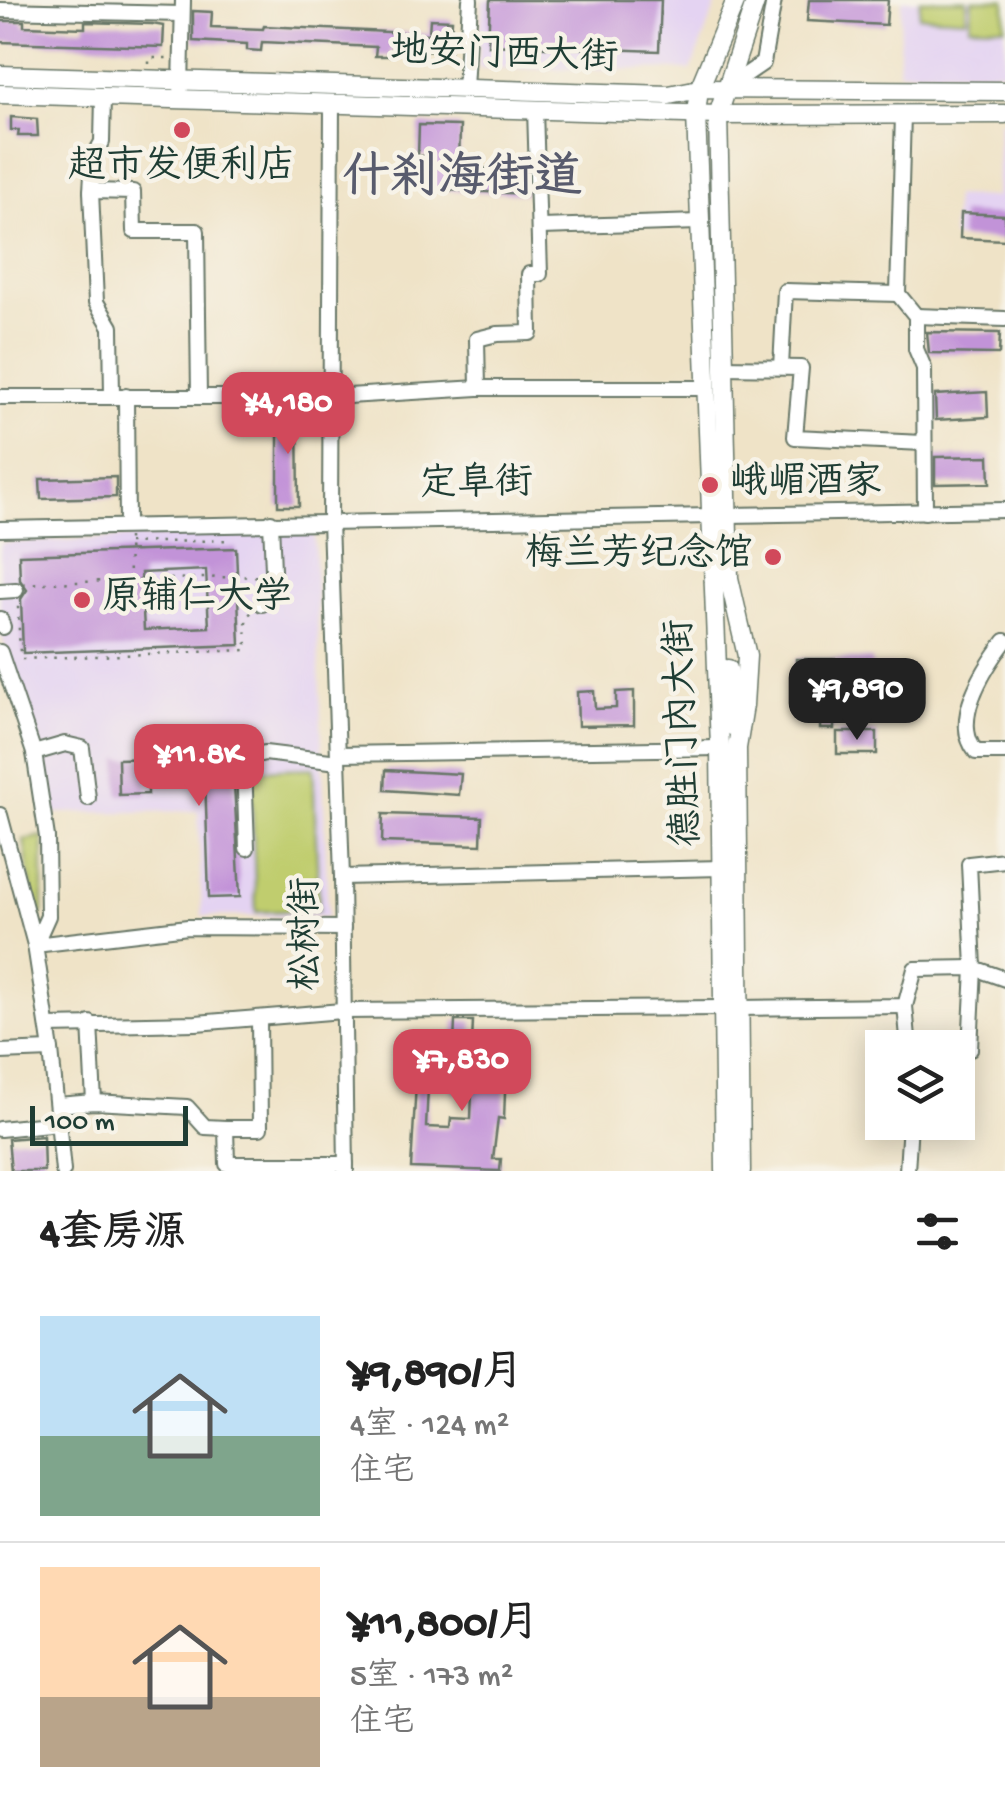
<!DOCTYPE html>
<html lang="zh">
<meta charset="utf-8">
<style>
:root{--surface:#fff;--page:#f2f2f2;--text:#222;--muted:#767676;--line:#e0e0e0;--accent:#d1495b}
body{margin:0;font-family:"Gochi Hand","LXGW WenKai TC",sans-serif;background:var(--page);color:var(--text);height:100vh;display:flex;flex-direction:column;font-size:38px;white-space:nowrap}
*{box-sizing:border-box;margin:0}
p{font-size:32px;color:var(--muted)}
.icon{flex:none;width:55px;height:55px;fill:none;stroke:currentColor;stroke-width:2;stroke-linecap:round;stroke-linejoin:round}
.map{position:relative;height:1171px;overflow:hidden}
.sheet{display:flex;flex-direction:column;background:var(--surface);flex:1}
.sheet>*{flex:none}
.controls{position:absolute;left:865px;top:1030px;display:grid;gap:20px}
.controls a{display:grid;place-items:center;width:110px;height:110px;border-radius:0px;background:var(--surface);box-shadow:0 5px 25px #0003;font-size:50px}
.scale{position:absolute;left:30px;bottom:25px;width:158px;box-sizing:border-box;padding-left:10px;border:5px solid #1f3d34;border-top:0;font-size:28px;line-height:35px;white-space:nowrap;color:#1f3d34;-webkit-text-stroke:8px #f7f3e8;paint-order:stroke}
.price{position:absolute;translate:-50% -85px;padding:0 22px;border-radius:20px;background:var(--accent);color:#fff;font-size:32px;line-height:65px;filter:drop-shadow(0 2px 5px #0008)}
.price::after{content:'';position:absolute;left:50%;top:60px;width:30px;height:22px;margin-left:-15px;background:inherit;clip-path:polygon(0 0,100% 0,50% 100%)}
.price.active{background:#222;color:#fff}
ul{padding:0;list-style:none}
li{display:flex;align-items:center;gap:30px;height:250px;padding:0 40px}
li+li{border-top:2px solid var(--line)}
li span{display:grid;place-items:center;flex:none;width:280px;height:200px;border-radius:0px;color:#555}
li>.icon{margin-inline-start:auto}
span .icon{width:120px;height:120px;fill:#fffc;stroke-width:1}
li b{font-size:42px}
h2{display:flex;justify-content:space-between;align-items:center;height:120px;padding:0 40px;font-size:42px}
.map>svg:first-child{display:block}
.built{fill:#e4d3f2}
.green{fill:#c0cd6e;stroke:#708551;stroke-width:2.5}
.building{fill:#c293d8;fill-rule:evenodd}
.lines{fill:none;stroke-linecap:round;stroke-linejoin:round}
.minor-casing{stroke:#687767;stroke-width:18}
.major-casing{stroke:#687767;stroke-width:21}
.path{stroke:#687767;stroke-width:2.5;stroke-dasharray:2.5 8;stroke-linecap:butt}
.minor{stroke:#fff;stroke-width:14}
.major{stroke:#fff;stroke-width:18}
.poi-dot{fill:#d1495b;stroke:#f7f3e8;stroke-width:4}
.labels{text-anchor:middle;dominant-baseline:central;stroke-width:9;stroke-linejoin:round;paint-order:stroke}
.street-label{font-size:38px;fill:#1f3d34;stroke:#f7f3e8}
.poi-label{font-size:38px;fill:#1f3d34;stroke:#f7f3e8;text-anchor:start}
.district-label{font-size:48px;font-weight:bold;fill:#585b6d;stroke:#f7f3e8}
</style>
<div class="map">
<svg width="1005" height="1171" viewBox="0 0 1005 1171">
<rect width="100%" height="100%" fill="#f7f3e8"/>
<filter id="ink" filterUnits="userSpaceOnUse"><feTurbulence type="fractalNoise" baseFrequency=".01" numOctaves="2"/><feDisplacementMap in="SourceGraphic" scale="20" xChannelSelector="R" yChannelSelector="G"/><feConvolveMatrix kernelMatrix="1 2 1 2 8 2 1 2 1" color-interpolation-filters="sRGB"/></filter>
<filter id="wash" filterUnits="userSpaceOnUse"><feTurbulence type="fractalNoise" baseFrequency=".0048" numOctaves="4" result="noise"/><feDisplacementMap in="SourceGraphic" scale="40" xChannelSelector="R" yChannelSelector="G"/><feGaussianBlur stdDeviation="2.25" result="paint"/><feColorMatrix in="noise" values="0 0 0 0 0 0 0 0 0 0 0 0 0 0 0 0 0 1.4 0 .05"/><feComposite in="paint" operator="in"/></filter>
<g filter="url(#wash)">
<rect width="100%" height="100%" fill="#efe3c7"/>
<g class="built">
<path d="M483 0H718L691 70 478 68Z"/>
<path d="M902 0H1005V71H898Z"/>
<path d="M999 122 1005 123V240L952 238 954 196 996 197Z"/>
<path d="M314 530 328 916H202L198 811 48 813 42 759 0 631V543Z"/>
</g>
<g class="green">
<path d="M920 0H967L966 19 919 16Z"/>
<path d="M972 0H1005V27L970 26Z"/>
<path d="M313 768 319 910 256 912 251 770Z"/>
<path d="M43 836V913L38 916 35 914 24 840Z"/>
</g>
<g id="blocks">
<g class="building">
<path d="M490 0H661L659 51 488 45Z"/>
<path d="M809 0H888L886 25 807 21Z"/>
<path d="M193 11 212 12 211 27 263 29 264 26 429 34 430 19 452 20 450 51 391 49V56H375L376 47 262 42 261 51 247 50V44L193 41Z"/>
<path d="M0 21H24V26L85 28V22L152 24 164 26 163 47 0 42Z"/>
<path d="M11 117 37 119 38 136H18L19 130H11Z"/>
<path d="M419 125 460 126 459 167 526 170V194L426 189 427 156H418Z"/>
<path d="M961 213 1005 215V240L960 238Z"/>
<path d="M927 332 1000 333 999 354 929 353Z"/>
<path d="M987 392 988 417 936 420 935 395Z"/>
<path d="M278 408H298L299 506H278Z"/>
<path d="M989 456 990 483 935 484V457Z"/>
<path d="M116 477V497L41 499 40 479Z"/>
<path d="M236 548 240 645 23 653 21 599 27 590 20 580 19 555ZM206 570 209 627 144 630 141 573Z"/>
<path d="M796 659H872V666H894V672L901 673V700H880V679H796Z"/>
<path d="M594 691 595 709 616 708V692L634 691V725L578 726 577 692Z"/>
<path d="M821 697H835L834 729H820Z"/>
<rect x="837" y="732" width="40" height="22"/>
<path d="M236 756 233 764 240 897 209 898 205 776 148 777V794L119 795 118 759Z"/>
<path d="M386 770 461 774 459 795 385 790Z"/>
<path d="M383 814 482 817 481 845 382 842Z"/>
<path d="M455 1021H473L471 1065 506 1066 504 1119 498 1118 493 1159H501L500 1171 411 1168 417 1067 429 1068 426 1127 450 1128 451 1118 471 1119 472 1092H452Z"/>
<path d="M43 1136 44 1171H11L8 1139Z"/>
</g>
</g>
</g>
<g filter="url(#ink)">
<use href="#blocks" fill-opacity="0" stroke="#687767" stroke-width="2.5"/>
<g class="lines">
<defs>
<g id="minor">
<path d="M0 10 182 14"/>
<path d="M181 88 183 0"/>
<path d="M465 89 470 0"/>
<path d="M725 89 763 63 774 0"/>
<path d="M103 96 102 142 93 158 91 191 96 302 111 327 112 396"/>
<path d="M332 102 330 521 342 877 346 1171"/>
<path d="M903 114 898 294 916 316V349L924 368 925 512"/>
<path d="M91 191 133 192 134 231H197L199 397"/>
<path d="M541 227 699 222"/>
<path d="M916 316 1005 319"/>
<path d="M722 367 801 368 795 437 923 443"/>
<path d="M781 367 785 291 898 294"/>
<path d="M478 388 477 339 497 334 530 333 529 274H540L535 109"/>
<path d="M126 396 127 526"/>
<path d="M0 397H332L478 388H705"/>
<path d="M728 515 1005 510"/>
<path d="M0 529 712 516"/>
<path d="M0 591 16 590"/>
<path d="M262 604 274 594 271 522"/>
<path d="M0 619 3 627"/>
<path d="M1005 641C985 668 950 720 976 752H1005"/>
<path d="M0 652 34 753 47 837 48 916 35 945"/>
<path d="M34 753 65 744 82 748 88 798"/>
<path d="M338 754 720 748"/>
<path d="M0 815 35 945 51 1050 63 1171"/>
<path d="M247 848 244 764 248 757 265 753 338 762"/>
<path d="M342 877 722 868"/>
<path d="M35 945 188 927 343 928"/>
<path d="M905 1006 909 1048"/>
<path d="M739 1008 905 1006 915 969 974 968 1005 979"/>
<path d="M90 1023 94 1102"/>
<path d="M48 1026 196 1023 342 1011 723 1008"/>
<path d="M0 1052 51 1050"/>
<path d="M958 1052 970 1049 974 968 969 864 1005 860"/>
<path d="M57 1105 94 1102 187 1107 205 1127 226 1128 227 1164H346"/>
<path d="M226 1128H260L259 1018"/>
<path d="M0 1129 58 1123"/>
<path d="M907 1171 910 1122"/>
</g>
<g id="major">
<path d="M0 75 669 95 699 89 1005 91"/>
<path d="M0 94 718 115 1005 114"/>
<path d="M728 669 734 727"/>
<path d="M725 1171 720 748 696 114 699 89 736 0"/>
<path d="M741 1171 737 748 744 705 747 656 729 578 718 115 756 0"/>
</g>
</defs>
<use href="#minor" class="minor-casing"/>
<use href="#major" class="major-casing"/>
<g class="path">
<path d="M149 64V58H170"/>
<path d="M128 537 129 579"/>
<path d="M128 543 231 540"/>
<path d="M262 576V604L246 617 247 650 22 659 20 654 17 584Z"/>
</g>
<use href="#minor" class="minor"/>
<use href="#major" class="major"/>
</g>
</g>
<g class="poi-dot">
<circle cx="182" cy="130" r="10"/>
<circle cx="710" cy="485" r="10"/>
<circle cx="773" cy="557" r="10"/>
<circle cx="82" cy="600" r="10"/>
</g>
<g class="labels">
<g class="street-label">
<text transform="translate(504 57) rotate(2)">地安门西大街</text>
<text transform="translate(476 486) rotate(-1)">定阜街</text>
<text transform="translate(686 733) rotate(-92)">德胜门内大街</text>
<text transform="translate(309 934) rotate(-90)">松树街</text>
</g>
<g class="poi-label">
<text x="182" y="169" text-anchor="middle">超市发便利店</text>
<text x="730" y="485">峨嵋酒家</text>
<text x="753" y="557" text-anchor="end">梅兰芳纪念馆</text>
<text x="102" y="600">原辅仁大学</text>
</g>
<g class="district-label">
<text x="462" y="181">什刹海街道</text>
</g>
</g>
</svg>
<div class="controls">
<a><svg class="icon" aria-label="layers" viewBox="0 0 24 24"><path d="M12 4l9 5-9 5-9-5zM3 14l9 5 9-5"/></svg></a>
</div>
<div class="scale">100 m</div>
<b class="price" style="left:288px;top:457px">¥4,180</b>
<b class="price active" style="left:857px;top:743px">¥9,890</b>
<b class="price" style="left:199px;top:809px">¥11.8K</b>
<b class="price" style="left:462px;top:1114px">¥7,830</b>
</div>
<section class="sheet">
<h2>4套房源<svg class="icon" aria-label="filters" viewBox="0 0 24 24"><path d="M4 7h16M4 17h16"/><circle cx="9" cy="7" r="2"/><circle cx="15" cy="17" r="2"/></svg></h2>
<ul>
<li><span style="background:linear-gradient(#bfe0f5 60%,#7fa58c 0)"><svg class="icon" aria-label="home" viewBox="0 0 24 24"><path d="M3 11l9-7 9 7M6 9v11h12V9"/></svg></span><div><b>¥9,890/月</b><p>4室 · 124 m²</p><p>住宅</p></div></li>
<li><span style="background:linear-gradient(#ffd9b3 65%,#b9a48a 0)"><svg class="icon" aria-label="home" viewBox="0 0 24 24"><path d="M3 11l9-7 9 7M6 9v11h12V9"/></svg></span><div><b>¥11,800/月</b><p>5室 · 173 m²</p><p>住宅</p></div></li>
</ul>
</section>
